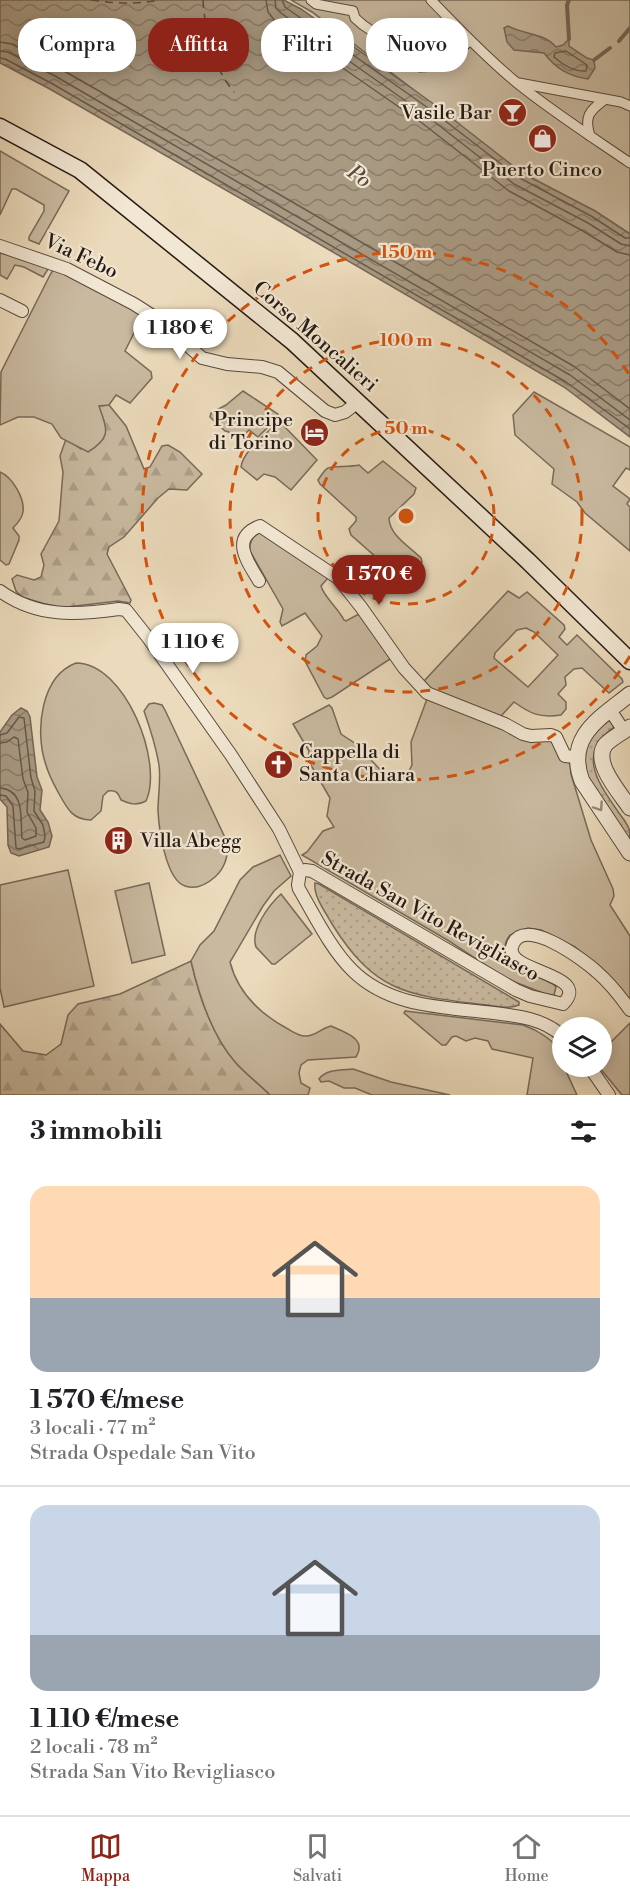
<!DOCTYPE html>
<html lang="it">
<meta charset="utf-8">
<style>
:root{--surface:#fff;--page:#f6f6f6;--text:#202124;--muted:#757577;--line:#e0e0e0;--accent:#8f2418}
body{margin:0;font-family:"Libre Bodoni",serif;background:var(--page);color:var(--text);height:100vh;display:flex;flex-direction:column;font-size:22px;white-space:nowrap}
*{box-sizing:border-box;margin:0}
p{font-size:20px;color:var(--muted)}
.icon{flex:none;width:33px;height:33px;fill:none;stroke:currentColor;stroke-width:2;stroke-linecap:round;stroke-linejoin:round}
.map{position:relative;height:1095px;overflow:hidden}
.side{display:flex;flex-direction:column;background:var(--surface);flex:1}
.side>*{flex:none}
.top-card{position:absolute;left:18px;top:18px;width:594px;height:54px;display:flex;gap:12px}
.buttons{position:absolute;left:552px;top:1017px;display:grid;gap:12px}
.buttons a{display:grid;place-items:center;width:60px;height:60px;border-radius:50%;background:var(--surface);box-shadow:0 3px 15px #0003;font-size:30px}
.price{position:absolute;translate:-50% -51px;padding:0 14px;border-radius:21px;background:#fff;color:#222;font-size:20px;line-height:39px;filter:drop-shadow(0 2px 3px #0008)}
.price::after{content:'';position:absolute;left:50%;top:36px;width:18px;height:14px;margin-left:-9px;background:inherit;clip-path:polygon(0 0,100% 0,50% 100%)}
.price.on{background:var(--accent);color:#fff}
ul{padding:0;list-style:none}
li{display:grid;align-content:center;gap:12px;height:318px;padding:0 30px}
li+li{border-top:2px solid var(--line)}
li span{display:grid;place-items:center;height:186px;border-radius:18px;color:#555}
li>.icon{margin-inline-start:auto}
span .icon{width:108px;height:108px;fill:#fffc;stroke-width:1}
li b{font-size:26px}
h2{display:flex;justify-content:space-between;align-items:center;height:72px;padding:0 30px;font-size:26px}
.pill{padding:0 21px;border-radius:24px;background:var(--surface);box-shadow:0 3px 15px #0003;font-size:21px;line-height:54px}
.pill.on{background:var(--accent);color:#fff}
.menu{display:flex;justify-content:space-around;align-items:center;height:84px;border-top:2px solid var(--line);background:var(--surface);font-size:16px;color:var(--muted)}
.menu a{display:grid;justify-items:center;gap:3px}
.menu .on{color:var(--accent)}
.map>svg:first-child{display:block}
.grass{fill:url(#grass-dots);stroke:#776a5a;stroke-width:1.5}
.forest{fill:url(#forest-firs);stroke:#776a5a;stroke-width:1.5}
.green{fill:#c9b99f;stroke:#776a5a;stroke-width:1.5;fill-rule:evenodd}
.water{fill:url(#water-waves);stroke:#746656;stroke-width:1.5}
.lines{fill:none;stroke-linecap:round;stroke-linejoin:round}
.shore{stroke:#665a4b;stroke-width:1.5}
.stream{stroke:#746656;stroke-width:4}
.ferry{stroke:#594d40;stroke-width:1.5;stroke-dasharray:8 6;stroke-linecap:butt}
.pedestrian-casing{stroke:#564a3e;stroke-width:11}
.minor-casing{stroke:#564a3e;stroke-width:14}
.tertiary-casing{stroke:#564a3e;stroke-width:17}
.secondary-casing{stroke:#251a14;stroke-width:19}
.pedestrian{stroke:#f2e7d3;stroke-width:9}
.minor{stroke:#f2e7d3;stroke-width:12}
.tertiary{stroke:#f2e7d3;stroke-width:15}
.secondary{stroke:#f2e7d3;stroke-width:16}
.oneway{stroke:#968b7d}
.ring{fill:none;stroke:#d4530d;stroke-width:3;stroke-dasharray:10 8}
.labels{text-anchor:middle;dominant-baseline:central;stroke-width:4.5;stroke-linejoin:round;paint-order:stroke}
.poi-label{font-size:20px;fill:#251a14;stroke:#f2e7d3;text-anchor:end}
.street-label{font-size:20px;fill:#251a14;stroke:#f2e7d3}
.water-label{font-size:21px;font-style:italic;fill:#594d40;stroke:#f2e7d3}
.centre{fill:#d4530d;stroke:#f2e7d3;stroke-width:3}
.ring-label{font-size:18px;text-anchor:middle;font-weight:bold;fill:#d4530d;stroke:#f2e7d3;stroke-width:4.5;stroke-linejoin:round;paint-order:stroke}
</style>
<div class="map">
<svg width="630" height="1095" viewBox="0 0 630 1095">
<defs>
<pattern id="grass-dots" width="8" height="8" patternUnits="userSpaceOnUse" patternTransform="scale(1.5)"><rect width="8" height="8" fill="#c9b99f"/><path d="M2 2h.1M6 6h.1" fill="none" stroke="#ac9e88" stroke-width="1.8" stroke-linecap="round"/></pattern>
<pattern id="forest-firs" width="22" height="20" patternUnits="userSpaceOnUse" patternTransform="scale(1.5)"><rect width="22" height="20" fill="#c9b99f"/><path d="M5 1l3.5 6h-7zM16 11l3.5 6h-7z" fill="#ac9e88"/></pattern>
<pattern id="water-waves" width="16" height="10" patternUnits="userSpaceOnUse" patternTransform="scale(1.5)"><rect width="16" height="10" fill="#a89982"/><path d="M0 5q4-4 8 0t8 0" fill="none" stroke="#897c69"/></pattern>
</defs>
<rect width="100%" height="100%" fill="#ebdabb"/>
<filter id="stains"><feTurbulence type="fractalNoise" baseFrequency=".00333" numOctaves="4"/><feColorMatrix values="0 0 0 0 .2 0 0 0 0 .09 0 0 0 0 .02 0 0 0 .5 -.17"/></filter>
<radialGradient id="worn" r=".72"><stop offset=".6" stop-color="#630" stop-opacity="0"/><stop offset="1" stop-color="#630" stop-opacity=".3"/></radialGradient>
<g class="grass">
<path d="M610 720 614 727C576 755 598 782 619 813 622 817 627 823 629 829 630 832 630 838 630 843L587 776C580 749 588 736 610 720Z"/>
<path d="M315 883 319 884 519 1002V1005C508 1010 490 1005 478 1004 405 995 374 991 332 924 326 913 313 896 315 883Z"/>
</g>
<g class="forest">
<path d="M109 405 126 426 144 469 150 467 162 446 168 445 180 452 202 474 187 490 169 489 158 498 124 537 109 547 107 554 131 600 130 603 118 601 58 608 22 597 16 591 12 579 17 575 34 580 41 577 44 565 41 554 59 521 63 472 60 456 66 439 81 449 104 421 98 406Z"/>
<path d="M191 961C199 996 212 1036 236 1063 246 1074 259 1084 270 1095H0V1024L23 1051 46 1055 61 1044 68 1015 78 1004 120 994Z"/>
</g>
<g class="green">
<path d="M291 0H630V234L595 211 522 173 312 12Z"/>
<path d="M0 151 69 191 39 244 29 240V237L44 211V205L16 189H12L0 215Z"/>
<path d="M0 251 50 266 43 277 24 267 15 265 7 279 0 275Z"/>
<path d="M56 269 140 313 142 317 125 351 151 372 152 378 130 403 116 395 109 405 99 406C107 430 112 437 88 452L61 438 52 424 34 417H18L0 425 1 372 50 275 53 270Z"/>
<path d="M243 391 278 414 277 418 258 437 249 430 240 439C234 438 231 431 225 431L210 417 211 413 226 405Z"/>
<path d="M534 392 630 447V470L626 468 613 486 630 499 627 504 630 507V551L585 513 577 502 552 484 554 469 515 435 513 415Z"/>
<path d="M281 423 317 460 291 490 275 477 264 474 257 480 241 467C243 451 265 435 276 424Z"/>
<path d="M383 461 416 488 414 494 389 518C389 535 410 547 421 558L422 562 406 580H402L351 535 349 529 356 521V517L320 484 318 480C321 476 324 470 328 468 330 466 352 467 359 465L368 473Z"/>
<path d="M0 472C12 477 25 498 23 512 22 518 17 524 13 528L19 536V540L9 564 6 565 0 560Z"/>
<path d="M260 532 328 578 321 586C324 597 338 608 344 620L346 621 357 615H362L390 657V659L332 697 327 699 324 697 305 661 306 655 317 646 322 636 305 613 282 626 280 622 283 609 250 551C249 543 253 536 260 532Z"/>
<path d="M508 591 519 598 527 592 564 625 565 629 559 637 567 645 577 635 622 679 623 682 609 693 582 668 574 669 565 677 566 685 558 694 566 702V709L561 715C539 718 531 714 514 702L500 717 434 692 424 682 425 680ZM526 628 534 632 558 655 528 687 494 658 495 653 517 630Z"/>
<path d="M76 663C125 663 164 762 146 801 137 806 130 804 121 800 118 793 117 790 108 791L103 796 101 811 91 820C72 820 67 808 58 792 53 783 48 773 45 762 35 730 41 676 76 663Z"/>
<path d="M427 699 550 740 552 742 560 760 570 763 571 774 591 840 613 889 614 896 610 905 630 936V999L607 975 575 947 541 930 528 928 510 935C503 944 503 953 509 963L553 984 556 987 554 995H548L505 978 449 941 302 855 307 852 323 831 334 827 327 816 330 798 308 760 309 751 293 724 329 705 332 708 341 734 356 744 390 780 395 782 408 773 412 765 411 742Z"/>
<path d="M154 703 162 705 165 710 228 844C228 856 224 869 215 877 207 884 196 890 185 886 166 880 159 830 158 811 158 796 161 779 159 765 156 747 150 728 144 711L149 704Z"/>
<path d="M280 855 291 876 274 891 263 906 230 962C238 993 260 1014 288 1029 293 1032 299 1036 305 1036 315 1037 321 1028 331 1026 344 1032 368 1039 356 1057L308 1060 301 1065 299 1073 301 1083 310 1088 308 1095H270C259 1084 246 1074 236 1063 212 1036 199 996 191 961L200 945 214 931 240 880 253 867Z"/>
<path d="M68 870 94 986 4 1007 0 988V885Z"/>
<path d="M149 883 165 955 132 963 115 891Z"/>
<path d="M281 894 312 934 275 964H272L256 947C250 930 269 905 281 894Z"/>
<path d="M405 1011 523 1025C540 1031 550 1039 562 1051V1066L564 1067 577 1095H527L533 1058 492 1049 488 1041 475 1038 466 1041 456 1036 452 1037 446 1045H442L404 1013Z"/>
<path d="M630 1023V1095H622L599 1067 602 1066V1035L610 1043Z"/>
<path d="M353 1069 391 1082 450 1095H372L355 1088H344L329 1081 321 1082 319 1079C326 1069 342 1070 353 1069Z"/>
</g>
<g class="water">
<path d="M0 0H284L301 9 435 105 522 173 595 211 630 234V437L564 387 278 220 48 88 0 63Z"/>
<path d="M508 26C524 35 543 32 556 47L563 45 569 39V46L587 58 594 60 595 68 588 79C569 76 556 69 544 53L514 50 507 42 504 28Z"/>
<path d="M21 708 27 711 30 717 37 777 42 790 40 810 48 822 52 836 49 847 19 856 11 853 8 845 7 807 0 799V732L12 715Z"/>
</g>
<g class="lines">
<g class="shore">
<path d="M266 0 268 12 275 21 422 123 509 191 583 231 617 252 630 255"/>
<path d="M275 0 276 8 281 13 427 116 514 184 588 223 621 244 630 246"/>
<path d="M282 0 285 7 431 110 518 177 591 216 625 238H630"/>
<path d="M0 42 12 44 59 68 289 200 575 367 630 409"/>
<path d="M0 51 8 52 55 76 570 375 630 420"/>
<path d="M566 51 587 65 586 71C574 72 563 65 554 57L555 53Z"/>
<path d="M0 58 5 59 51 83 566 382 630 429"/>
<path d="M0 735 7 733 19 717 24 718 31 778 35 791 34 811 43 825 45 836 44 842 19 849 16 848 13 806 6 796 0 795"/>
<path d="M0 743 7 742 14 737 18 739 23 779 28 792 27 812 36 828V836L25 840 22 838C20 820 26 790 0 788"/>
</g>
<g class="stream">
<path d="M569 39 567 5 569 0"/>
<path d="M619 41 630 28"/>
<path d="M594 60 610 48"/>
</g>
<g class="ferry">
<path d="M91 0C114 3 136 5 159 0"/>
<path d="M203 0C205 31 213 68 234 92"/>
</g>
<defs>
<g id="pedestrian">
<path d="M311 0 316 4 353 11 355 18 363 25 400 50 420 67 437 66 470 41"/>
<path d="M431 0C459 29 487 58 517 83 553 112 592 137 630 163"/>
<path d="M519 83 621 102 630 106"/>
<path d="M590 136C584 117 589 111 604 100"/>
</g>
<g id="minor">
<path d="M0 246 67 269 134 304 159 320 202 358 227 364 262 367 278 372 325 411 335 415 345 412 358 402"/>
<path d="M0 300 22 311"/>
<path d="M259 581C248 562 229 538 260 526L338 578 361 607 404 668 427 693 505 724 523 734 531 736 551 735 556 737 565 756 576 757"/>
<path d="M0 591C37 618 77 615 119 609L126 610 149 639 231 755 279 829 300 872"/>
<path d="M610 710 624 731"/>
<path d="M300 872 305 870 312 871 516 990 530 996 563 1004C593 973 505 973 512 947 521 913 584 960 597 972 610 983 620 996 630 1010"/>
<path d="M300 872 298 885 299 889C315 916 330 948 352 970 390 1008 445 1007 494 1013 519 1016 544 1019 562 1036"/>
<path d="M589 1066 609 1095"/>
</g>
<g id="tertiary">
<path d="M630 694C600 718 565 737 582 781L630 853"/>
<path d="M630 727C623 732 612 738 606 744 591 761 620 793 630 808"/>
</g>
<path id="secondary" d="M0 127 80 170 292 341 528 561 630 661"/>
</defs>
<use href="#pedestrian" class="pedestrian-casing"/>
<use href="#minor" class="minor-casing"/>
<use href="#tertiary" class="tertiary-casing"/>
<use href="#secondary" class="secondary-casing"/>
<use href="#pedestrian" class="pedestrian"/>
<use href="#minor" class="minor"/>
<use href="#tertiary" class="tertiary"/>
<use href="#secondary" class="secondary"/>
</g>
<defs><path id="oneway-chevron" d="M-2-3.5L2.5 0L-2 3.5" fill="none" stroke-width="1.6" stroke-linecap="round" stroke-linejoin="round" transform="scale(1.5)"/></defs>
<use class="oneway" href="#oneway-chevron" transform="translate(599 807) rotate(56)"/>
<g class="ring">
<circle cx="406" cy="516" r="88"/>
<circle cx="406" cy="516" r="176"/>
<path d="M630 656A264 264 0 1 1 630 376"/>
</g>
<defs>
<symbol id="bar-disc" viewBox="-11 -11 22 22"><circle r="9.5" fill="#8f2418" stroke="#f2e7d3"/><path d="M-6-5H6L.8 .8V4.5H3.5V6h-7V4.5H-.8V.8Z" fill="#fff"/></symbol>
<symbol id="shop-disc" viewBox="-11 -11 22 22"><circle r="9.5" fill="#8f2418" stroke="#f2e7d3"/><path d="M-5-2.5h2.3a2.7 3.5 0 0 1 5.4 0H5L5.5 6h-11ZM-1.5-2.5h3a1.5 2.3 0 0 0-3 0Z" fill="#fff"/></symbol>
<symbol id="hotel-disc" viewBox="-11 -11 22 22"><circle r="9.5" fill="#8f2418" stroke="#f2e7d3"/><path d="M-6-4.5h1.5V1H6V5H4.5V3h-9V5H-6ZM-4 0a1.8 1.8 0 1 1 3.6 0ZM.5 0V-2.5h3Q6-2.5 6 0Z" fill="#fff"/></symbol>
<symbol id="church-disc" viewBox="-11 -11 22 22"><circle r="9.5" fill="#8f2418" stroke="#f2e7d3"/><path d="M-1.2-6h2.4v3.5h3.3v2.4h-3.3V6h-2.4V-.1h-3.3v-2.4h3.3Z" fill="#fff"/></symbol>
<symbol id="building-disc" viewBox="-11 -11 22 22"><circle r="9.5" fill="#8f2418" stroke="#f2e7d3"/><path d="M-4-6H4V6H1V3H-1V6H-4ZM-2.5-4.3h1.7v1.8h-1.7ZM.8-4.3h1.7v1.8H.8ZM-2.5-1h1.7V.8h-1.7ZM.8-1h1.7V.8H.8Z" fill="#fff"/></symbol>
</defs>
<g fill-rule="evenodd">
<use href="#bar-disc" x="496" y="96" width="33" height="33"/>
<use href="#shop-disc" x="526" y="122" width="33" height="33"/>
<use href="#hotel-disc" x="298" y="416" width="33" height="33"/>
<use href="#church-disc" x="262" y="748" width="33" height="33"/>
<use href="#building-disc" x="102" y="824" width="33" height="33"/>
</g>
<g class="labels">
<g class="poi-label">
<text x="492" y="113">Vasile Bar</text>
<text x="542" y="170" text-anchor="middle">Puerto Cinco</text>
<text x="293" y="420">Principe<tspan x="293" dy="23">di Torino</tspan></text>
<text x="299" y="752" text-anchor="start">Cappella di<tspan x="299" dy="23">Santa Chiara</tspan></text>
<text x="140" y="841" text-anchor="start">Villa Abegg</text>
</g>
<g class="street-label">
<text transform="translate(81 257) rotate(25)">Via Febo</text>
<text transform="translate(315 337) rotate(41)">Corso Moncalieri</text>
<text transform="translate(430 917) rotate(29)">Strada San Vito Revigliasco</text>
</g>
<g class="water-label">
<text transform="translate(359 177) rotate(36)">Po</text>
</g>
</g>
<circle cx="406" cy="516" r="9" class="centre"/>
<g class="ring-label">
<text x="406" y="258">150 m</text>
<text x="406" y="346">100 m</text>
<text x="406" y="434">50 m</text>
</g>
<rect width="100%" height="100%" filter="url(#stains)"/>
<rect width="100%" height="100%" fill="url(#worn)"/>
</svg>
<div class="buttons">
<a><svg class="icon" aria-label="layers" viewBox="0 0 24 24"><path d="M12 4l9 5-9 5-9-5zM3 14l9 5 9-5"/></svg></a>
</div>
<b class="price" style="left:180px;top:360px">1 180 €</b>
<b class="price on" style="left:379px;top:606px">1 570 €</b>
<b class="price" style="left:193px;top:674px">1 110 €</b>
<div class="top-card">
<a class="pill">Compra</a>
<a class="pill on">Affitta</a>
<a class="pill">Filtri</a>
<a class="pill">Nuovo</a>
</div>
</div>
<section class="side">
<h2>3 immobili<svg class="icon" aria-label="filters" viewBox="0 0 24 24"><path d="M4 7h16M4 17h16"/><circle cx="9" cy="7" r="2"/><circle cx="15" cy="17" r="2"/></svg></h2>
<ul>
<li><span style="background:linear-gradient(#ffd9b3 60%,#9aa5b1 0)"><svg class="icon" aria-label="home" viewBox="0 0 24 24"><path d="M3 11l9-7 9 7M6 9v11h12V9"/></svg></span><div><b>1 570 €/mese</b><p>3 locali · 77 m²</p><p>Strada Ospedale San Vito</p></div></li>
<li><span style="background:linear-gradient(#c9d6e8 70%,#9aa5b1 0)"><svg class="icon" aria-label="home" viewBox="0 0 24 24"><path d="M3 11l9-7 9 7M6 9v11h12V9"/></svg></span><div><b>1 110 €/mese</b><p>2 locali · 78 m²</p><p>Strada San Vito Revigliasco</p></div></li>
</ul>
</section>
<nav class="menu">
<a class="on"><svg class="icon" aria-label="map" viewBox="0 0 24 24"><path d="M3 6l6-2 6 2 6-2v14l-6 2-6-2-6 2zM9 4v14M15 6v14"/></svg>Mappa</a>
<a><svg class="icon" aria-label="saved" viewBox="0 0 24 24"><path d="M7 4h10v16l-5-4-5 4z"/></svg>Salvati</a>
<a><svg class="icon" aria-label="home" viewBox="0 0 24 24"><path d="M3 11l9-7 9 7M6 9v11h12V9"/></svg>Home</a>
</nav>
